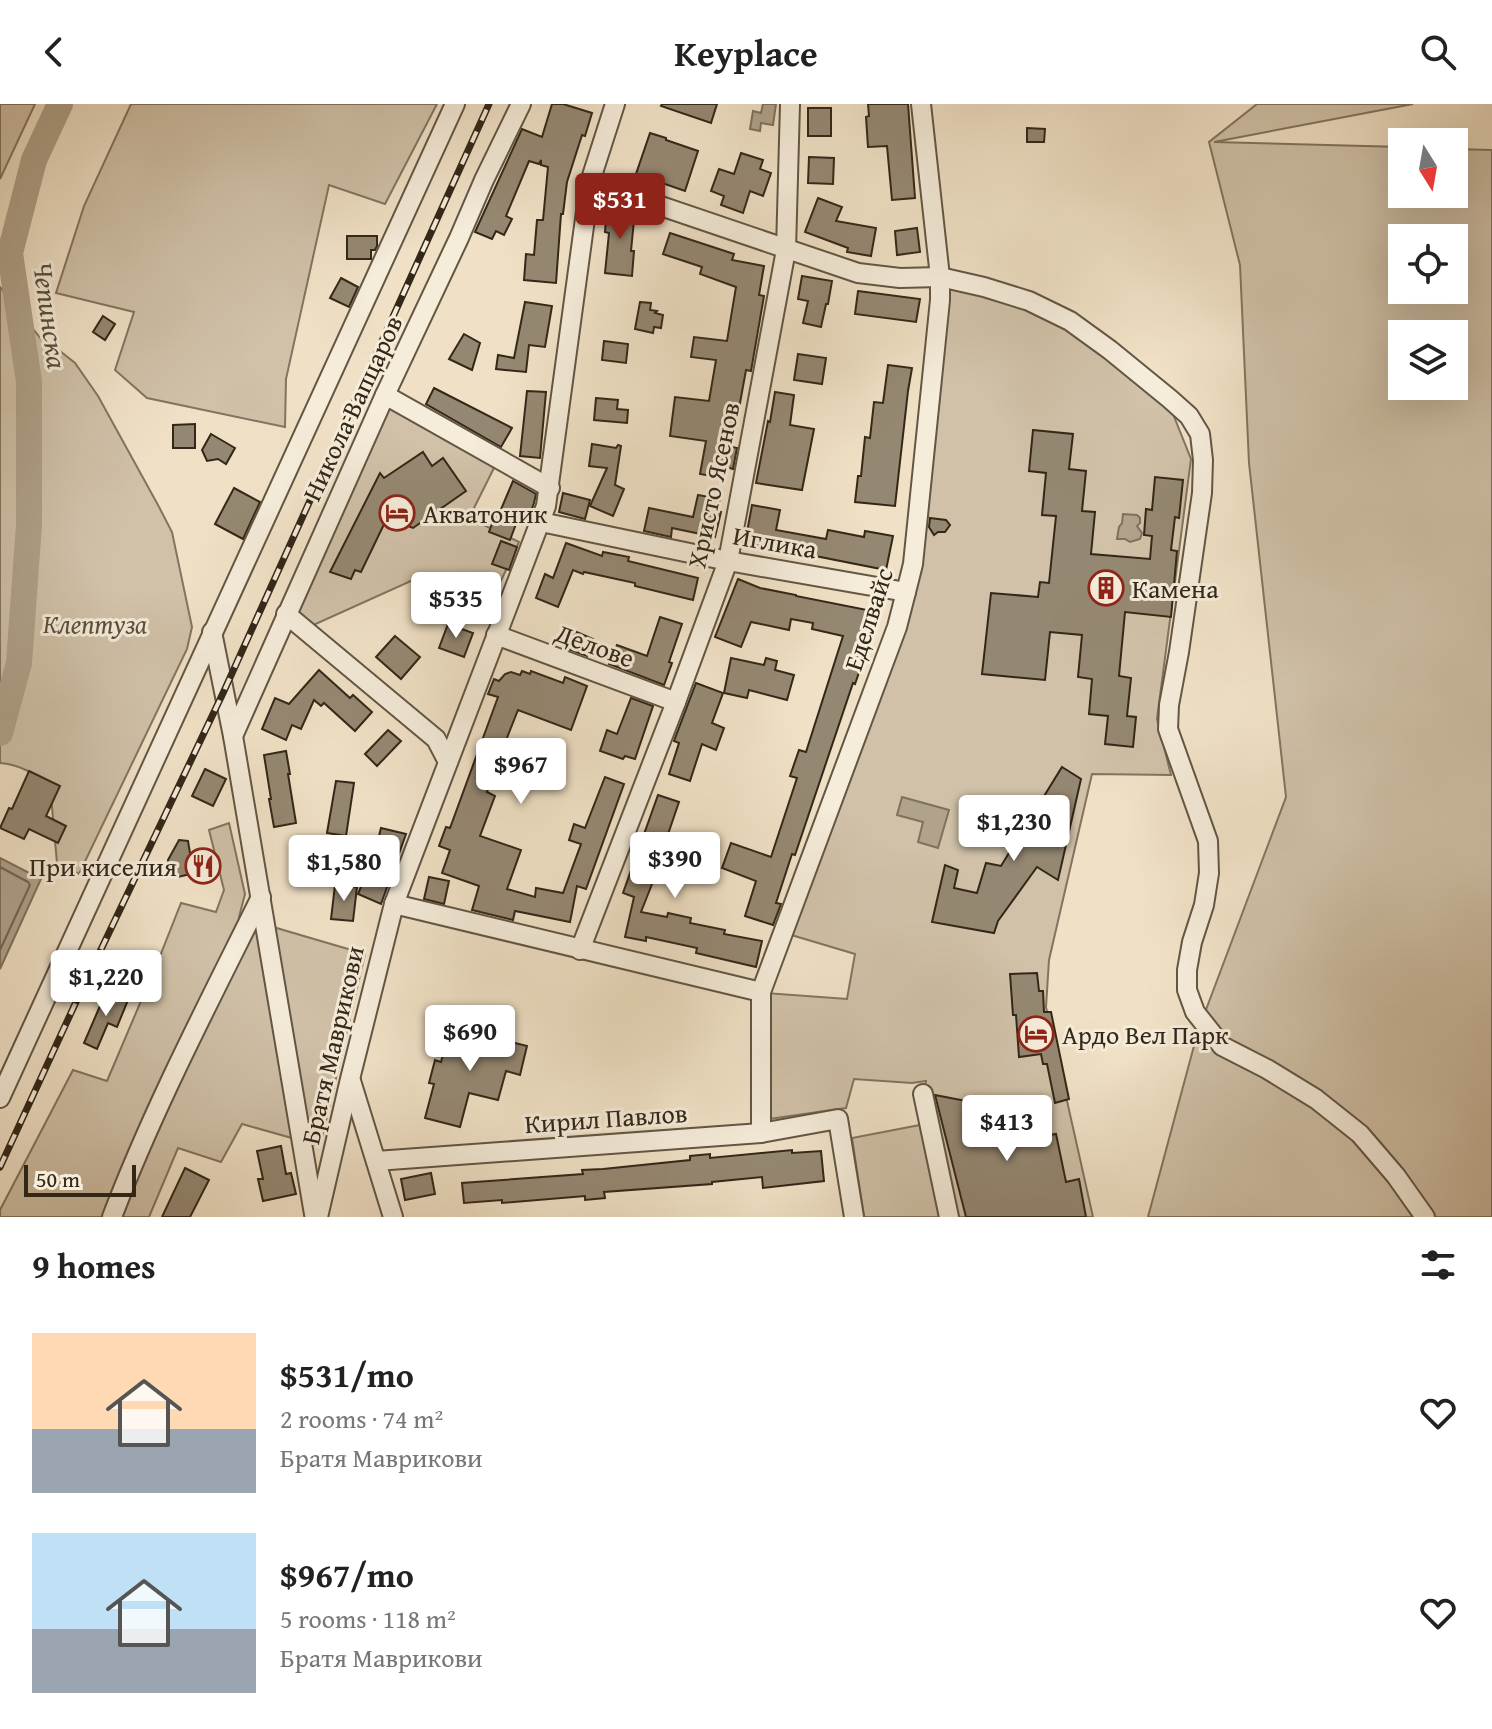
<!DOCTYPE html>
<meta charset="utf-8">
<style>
:root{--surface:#fff;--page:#f2f2f2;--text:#222;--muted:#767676;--accent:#8f2418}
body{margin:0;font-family:"Gentium Book Plus",serif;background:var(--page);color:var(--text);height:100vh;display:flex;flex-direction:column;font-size:30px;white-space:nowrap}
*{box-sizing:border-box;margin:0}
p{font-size:26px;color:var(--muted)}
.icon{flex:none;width:44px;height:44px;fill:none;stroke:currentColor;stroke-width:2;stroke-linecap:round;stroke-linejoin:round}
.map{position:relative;height:1113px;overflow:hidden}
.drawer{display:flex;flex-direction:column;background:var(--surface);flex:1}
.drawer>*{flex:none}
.needle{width:52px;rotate:169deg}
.fabs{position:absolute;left:1388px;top:24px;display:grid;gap:16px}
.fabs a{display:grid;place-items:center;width:80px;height:80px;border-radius:0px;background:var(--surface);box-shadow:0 8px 32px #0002;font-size:40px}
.scale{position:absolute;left:24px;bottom:20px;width:112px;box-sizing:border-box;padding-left:8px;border:4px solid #332718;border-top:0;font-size:22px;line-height:28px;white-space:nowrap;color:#332718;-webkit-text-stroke:6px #f5ecda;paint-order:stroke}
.price{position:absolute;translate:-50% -68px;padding:0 18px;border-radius:8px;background:#fff;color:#222;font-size:26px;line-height:52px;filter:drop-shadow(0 2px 4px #0008)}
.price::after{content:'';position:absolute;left:50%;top:48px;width:24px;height:18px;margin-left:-12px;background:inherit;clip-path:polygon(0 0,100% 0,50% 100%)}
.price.selected{background:var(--accent);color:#fff}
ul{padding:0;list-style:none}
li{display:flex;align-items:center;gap:24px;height:200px;padding:0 32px}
li span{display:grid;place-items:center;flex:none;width:224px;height:160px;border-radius:0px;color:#555}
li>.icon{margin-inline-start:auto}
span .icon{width:96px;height:96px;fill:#fffc;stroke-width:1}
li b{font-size:34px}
h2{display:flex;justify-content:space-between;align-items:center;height:96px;padding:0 32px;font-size:34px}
header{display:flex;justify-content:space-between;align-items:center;height:104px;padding:0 32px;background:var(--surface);font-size:36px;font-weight:800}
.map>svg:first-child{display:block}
.green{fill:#d0c1a8;stroke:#827460;stroke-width:2;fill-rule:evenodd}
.water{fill:#b0a28b;stroke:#7e715d;stroke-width:2}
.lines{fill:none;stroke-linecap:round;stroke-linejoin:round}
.shore{stroke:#726452;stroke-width:2}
.river{stroke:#b0a28b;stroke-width:26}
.building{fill:#958872;stroke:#332718;stroke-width:2}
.minor-casing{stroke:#625644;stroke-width:22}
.minor{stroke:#f5ecda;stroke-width:18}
.rail-casing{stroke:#332718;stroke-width:7}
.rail{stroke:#f5ecda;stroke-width:4;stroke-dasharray:12;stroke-linecap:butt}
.labels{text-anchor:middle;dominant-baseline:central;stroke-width:6;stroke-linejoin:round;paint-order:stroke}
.street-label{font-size:26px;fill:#332718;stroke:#f5ecda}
.poi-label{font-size:26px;fill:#332718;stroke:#f5ecda;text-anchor:start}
.park-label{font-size:26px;font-style:italic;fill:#5a4e3c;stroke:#f5ecda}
.water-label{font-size:28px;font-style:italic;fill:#584c3a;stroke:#f5ecda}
</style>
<header><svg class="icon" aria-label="back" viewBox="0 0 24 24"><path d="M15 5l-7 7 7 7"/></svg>Keyplace<svg class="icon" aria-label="search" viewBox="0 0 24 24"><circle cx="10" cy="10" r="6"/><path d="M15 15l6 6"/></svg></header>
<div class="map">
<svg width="1492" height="1113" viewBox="0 0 1492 1113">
<rect width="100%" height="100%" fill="#f0e1c6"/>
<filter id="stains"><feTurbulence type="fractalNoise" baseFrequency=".0025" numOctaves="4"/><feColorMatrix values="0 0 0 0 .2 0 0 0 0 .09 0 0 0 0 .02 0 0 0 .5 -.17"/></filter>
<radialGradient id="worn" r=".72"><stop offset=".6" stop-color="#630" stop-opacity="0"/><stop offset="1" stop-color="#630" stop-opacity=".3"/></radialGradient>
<g class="green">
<path d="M0 0H35L0 75Z"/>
<path d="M131 0H437L385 100 329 81 286 275 285 323 147 294 115 266 134 208 56 189 84 102Z"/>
<path d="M1257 0H1413L1214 38 1402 43V90H1454V45L1492 46V1113H1148L1198 927 1286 693 1249 359 1240 161 1209 38ZM1402 134H1454V186H1402ZM1402 230H1454V282H1402Z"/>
<path d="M945 179 1027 201 1065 223 1171 305 1191 355 1157 615 1171 671 1092 670 1049 856 1046 903 1093 1113H949L923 990 926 977 912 979 854 975 846 1004 769 1015 766 889 847 895 855 850 788 830 896 538Z"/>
<path d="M0 183 45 240 60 247 75 259 98 292 158 401 172 428 192 523 187 545 79 770 57 759 50 681C35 670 19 660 0 659Z"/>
<path d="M389 303 496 360 469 414 519 438 491 498 424 471 309 523 295 505Z"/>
<path d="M229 719 245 790 239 813 365 850 320 1042 242 1020 221 1058 178 1044 149 1113H0V1106L73 966 107 977 158 857 181 799 216 808 224 786 209 726Z"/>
<path d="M920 1021 941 1113H864L852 1034Z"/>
</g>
<g class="water">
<path d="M763 0H776L773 21 761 19 760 27 750 25 753 7 761 9Z"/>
<path d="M1123 410 1137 411 1140 414V419L1137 422 1142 429 1140 435 1130 438 1125 435H1117L1119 423 1122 419Z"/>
<path d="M902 693 949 706 938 744 918 738 923 718 897 711Z"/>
<path d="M0 754 41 775 0 865Z"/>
</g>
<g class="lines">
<path class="shore" d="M0 763 28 778 30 781 0 846"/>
<path class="river" d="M0 629 19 559 29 421V278L10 149 34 56 60 0"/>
</g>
<g class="building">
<path d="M552 0H563L592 9 585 32 582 31 567 78 563 110H561L556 179 524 176 526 150 534 151 537 116H543L548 63 541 61V56L539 60 529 57 506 112 512 115 504 131 496 127 492 135 475 128 522 25 542 33Z"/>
<path d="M662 0H717L711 19 661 2Z"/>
<path d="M868 0H908L915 94 892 96 887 42 868 43 866 13 869 12Z"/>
<rect x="808" y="4" width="23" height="28"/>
<path d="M1027 24 1045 25 1044 38H1027Z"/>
<path d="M650 29 666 34V36L698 47 685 87 636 70Z"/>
<path d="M741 49 763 56 760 65 771 69 763 92 750 87 743 109 721 101 724 92 711 87 719 65 734 70Z"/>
<path d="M809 53 834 54 833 80 808 79Z"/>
<path d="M818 94 842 103 836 117 876 124 871 152 847 148 848 144 805 128Z"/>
<path d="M607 103 635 106 631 147H634L632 172 605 169 609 129 605 128Z"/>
<path d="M917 124 920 148 897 151 895 127Z"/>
<path d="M670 129 734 150 732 156 764 162 759 191 764 192 751 267 746 266 732 343 737 344 733 365 726 363 724 374 700 370 706 337 670 332 675 293 709 297 716 256 691 253 694 233 727 237 736 183 700 170 702 163 663 150Z"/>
<path d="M347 132H377V142L375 146H371V155H347Z"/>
<path d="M802 172 832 177 828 200H826L821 223 803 219 808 197 798 195Z"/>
<path d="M341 174 358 183 349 203 330 194Z"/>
<path d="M858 187 920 195 916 218 855 210Z"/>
<path d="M525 198 552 202 545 243 529 241 526 268 496 265 498 251 514 254Z"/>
<path d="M640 198 651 199 650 206 657 207 655 209 663 211 661 224 654 223 653 229 635 225Z"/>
<path d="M103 212 115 220 105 236 93 228Z"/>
<path d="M464 230 480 239 472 266 449 255Z"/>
<path d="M604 237 628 240 626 259 602 256Z"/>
<path d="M798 250 826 254 822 280 794 276Z"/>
<path d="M888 261 912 264 908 287 895 402 855 398 858 372H861L865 333 870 334 874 298 883 299Z"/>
<path d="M434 284 512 324 501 343 426 300Z"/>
<path d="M527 287 546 288 540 354 520 352Z"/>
<path d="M775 288 794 291 790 321 814 325 802 386 756 379 768 317 770 318Z"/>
<path d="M596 294 618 296 617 305 628 306 627 319 594 316Z"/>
<path d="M195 320V344H173V321Z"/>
<path d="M1033 326 1073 330 1069 365 1086 367 1082 407 1095 408 1091 450 1150 455 1152 432 1144 431 1146 405 1152 406 1155 373 1183 376 1179 414 1175 413 1171 446 1177 447 1171 513 1125 508 1119 572 1131 574 1127 612 1136 613 1133 643 1105 640 1108 612 1089 610 1092 575 1078 573 1082 531 1050 528 1045 576 982 570 991 489 1038 493 1040 478 1049 479 1056 412 1042 411 1046 369 1029 367Z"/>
<path d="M211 330 235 344 226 360 218 355 207 357 202 346Z"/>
<path d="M592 340 616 344 618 341 621 342 615 381 624 385 613 412 590 402 607 364 589 362Z"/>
<path d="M423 348 432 362 443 354 466 387 413 424 387 414 361 468 355 466 351 475 330 468 380 369 384 374Z"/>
<path d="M513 377 536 390 534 399 528 416 519 412 510 436 489 428 496 409 499 410Z"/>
<path d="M234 384 260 398 243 435 215 420Z"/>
<path d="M563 389 590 396 585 415 559 408Z"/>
<path d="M698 391 720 395 717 407 721 408 715 433 672 424 671 433 644 427 649 404 693 413Z"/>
<path d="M752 401 780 406 776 426 826 435 828 426 864 433 865 427 893 432 886 466 810 451 809 453 788 449 789 447 745 439Z"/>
<path d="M930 414 946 416 950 421 945 428H938L934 431 929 423Z"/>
<path d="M501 437 517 443 509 466 492 460Z"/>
<path d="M566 439 602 452 603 448 629 453 628 457 698 474 693 496 635 482V479L584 468 583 470 573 466 558 503 536 494 545 470 553 474Z"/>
<path d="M738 475 760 484 796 491V492L877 508 873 528 855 580 853 579 795 751 792 750 776 799 781 800 773 821 745 812 756 777 722 764 731 739 771 753 797 674 790 672 799 646 806 648 843 532 812 525 813 519 791 515 789 526 751 518 741 543 715 533Z"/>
<path d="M660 513 682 520 669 558 672 559 664 581 609 560 617 541 647 552Z"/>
<path d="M448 520 473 529 464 553 439 544Z"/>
<path d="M572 526 593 535 587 552 565 544Z"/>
<path d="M395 532 420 553 401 575 376 553Z"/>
<path d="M731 554 764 561 766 554 777 557 775 566 794 571 787 596 749 586 747 594 724 589Z"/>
<path d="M319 566 350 594 353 591 372 608 355 627 324 599 321 602 314 596 301 625 292 621 286 636 262 625 275 594 289 600Z"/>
<path d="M522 567 530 570 531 567 563 579 565 573 587 582 571 626 518 606 499 654 487 688 495 692 480 732 521 746 507 785 535 793 536 784 563 789 581 740 569 736 574 720 585 724 605 673 624 680 586 785 577 782 570 818 515 807 513 816 472 806 479 782 442 769 450 746 439 742 446 723 450 724 498 593 488 590 494 575 499 577 505 570 511 568 520 571Z"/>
<path d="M696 579 723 589 712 619 724 624 716 646 702 640 690 677 669 670 679 639 674 637Z"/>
<path d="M631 594 653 602 635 655 625 652 623 655 600 647 607 626 617 630Z"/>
<path d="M388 626 401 637 377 662 365 650Z"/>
<path d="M286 647 290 670H288L296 719 274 723 269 695H271L264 651Z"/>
<path d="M1062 663 1081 675 1058 776 1037 763 998 817 994 829 932 818 945 761 958 766 954 784 977 789 986 759 1001 762Z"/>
<path d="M205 665 226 675 213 702 192 692Z"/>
<path d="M29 667 60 682 46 712 66 722 58 739 29 725 24 735 0 724 9 704 12 705Z"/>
<path d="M336 677 354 679 346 732 327 729Z"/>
<path d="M658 691 679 698 665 739 670 741 661 766 658 765 641 808 667 813 668 809 691 814 690 819 725 826 724 830 762 837 756 863 696 849 697 844 646 833V837L625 833 634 793 623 789Z"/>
<path d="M381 724 406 730 381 800 358 790 374 752Z"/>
<path d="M179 736 188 737 190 749 213 748 214 771 199 772V768L178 773 169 767 168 756Z"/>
<path d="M315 754 334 758 330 780 306 774 310 756Z"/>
<path d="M429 773 449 777 444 800 424 795Z"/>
<path d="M335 781 357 783 353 817 331 815Z"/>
<path d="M1037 869 1039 887H1043L1044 908H1051L1069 995 1055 999 1047 960H1043L1041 950 1019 953 1016 911H1013L1010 870Z"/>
<path d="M106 888 128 896 117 923 108 919 97 945 84 939Z"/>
<path d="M450 923 527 942 520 971 506 967 498 996 469 989 460 1023 425 1014 434 980 429 979 435 956 441 958Z"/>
<path d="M935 991 1039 1011 1043 1032 1056 1030 1066 1078 1079 1075 1086 1113H966Z"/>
<path d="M281 1042 286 1070 291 1069 296 1090 263 1097 258 1075H263L257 1047Z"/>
<path d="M792 1046V1049L821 1047 824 1077 763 1084 762 1073 712 1078V1080L604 1088 605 1094 585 1096V1092L502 1099V1096L464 1099 462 1079 583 1070 582 1066 603 1065 690 1056V1052L710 1050V1054Z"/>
<path d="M185 1064 209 1076 190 1113H162Z"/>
<path d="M431 1069 435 1090 405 1096 401 1075Z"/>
</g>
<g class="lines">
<defs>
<g id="minor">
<path d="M590 78 858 169 900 174 940 173 984 183 1029 197 1070 217 1110 246 1170 295 1189 312 1200 330 1203 356 1202 389 1179 548 1169 601 1168 625 1208 737 1209 769 1204 801 1192 838 1187 866V886L1195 908 1222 942 1267 965 1316 995 1360 1030 1396 1072 1425 1113"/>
<path d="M385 291 550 384"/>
<path d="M541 418 728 457 906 488"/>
<path d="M286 510 436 635 448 658"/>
<path d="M212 528 233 632 314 1110"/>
<path d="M496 531 676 598"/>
<path d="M233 632 385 291 459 134 484 76 521 0"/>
<path d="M394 800 761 888"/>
<path d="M580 846 676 598 728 457 786 146 790 0"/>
<path d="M351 977 393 1113"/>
<path d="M923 990 949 1113"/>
<path d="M0 994 455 0"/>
<path d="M761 1029V888L897 523 906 488 913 460 940 196V173L921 0"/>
<path d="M376 1057 761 1029 838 1015 854 1113"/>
<path d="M112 1113C154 1003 209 898 261 793"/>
<path d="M318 1113 350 975 394 800 546 402 590 78 615 0"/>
</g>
</defs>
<use href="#minor" class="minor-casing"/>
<use href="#minor" class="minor"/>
<defs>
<path id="rail" d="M0 1063 76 898 224 587 489 0"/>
</defs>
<use href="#rail" class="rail-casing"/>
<use href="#rail" class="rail"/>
</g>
<defs>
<symbol id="hotel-ring" viewBox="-11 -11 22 22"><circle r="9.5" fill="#f5ecda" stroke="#8f2418" stroke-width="1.5"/><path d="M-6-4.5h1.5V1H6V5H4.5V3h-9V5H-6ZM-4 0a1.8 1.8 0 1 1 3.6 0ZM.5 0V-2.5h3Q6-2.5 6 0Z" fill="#8f2418"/></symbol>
<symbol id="building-ring" viewBox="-11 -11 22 22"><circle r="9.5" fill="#f5ecda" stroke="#8f2418" stroke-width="1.5"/><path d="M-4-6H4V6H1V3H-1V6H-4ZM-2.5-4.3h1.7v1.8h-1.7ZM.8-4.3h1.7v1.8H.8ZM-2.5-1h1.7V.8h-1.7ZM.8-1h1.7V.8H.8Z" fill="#8f2418"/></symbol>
<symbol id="restaurant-ring" viewBox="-11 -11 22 22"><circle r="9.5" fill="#f5ecda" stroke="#8f2418" stroke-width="1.5"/><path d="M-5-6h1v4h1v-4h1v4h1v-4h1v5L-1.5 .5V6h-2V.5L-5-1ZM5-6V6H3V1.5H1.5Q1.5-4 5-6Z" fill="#8f2418"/></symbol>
</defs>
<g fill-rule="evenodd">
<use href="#hotel-ring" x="377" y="389" width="40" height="40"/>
<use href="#building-ring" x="1086" y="464" width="40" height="40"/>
<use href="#restaurant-ring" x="183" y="742" width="40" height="40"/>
<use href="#hotel-ring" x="1016" y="910" width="40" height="40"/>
</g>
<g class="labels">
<g class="street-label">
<text transform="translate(352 304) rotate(-65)">Никола Вапцаров</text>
<text transform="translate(713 381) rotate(-78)">Христо Ясенов</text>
<text transform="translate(775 438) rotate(10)">Иглика</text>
<text transform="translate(868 515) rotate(-72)">Еделвайс</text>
<text transform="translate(595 541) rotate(20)">Делове</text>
<text transform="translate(332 941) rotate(-77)">Братя Маврикови</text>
<text transform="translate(606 1014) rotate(-4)">Кирил Павлов</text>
</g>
<g class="poi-label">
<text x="423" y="409">Акватоник</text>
<text x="1132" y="484">Камена</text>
<text x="177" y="762" text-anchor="end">При киселия</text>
<text x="1062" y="930">Ардо Вел Парк</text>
</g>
<g class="park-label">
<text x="95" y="519">Клептуза</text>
</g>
<g class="water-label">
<text transform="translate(51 211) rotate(82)">Чепинска</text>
</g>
</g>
<rect width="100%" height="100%" filter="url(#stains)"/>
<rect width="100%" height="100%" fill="url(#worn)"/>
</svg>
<div class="fabs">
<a><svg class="needle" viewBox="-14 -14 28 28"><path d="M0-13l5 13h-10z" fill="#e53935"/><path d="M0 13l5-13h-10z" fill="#767676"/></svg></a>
<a><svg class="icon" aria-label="locate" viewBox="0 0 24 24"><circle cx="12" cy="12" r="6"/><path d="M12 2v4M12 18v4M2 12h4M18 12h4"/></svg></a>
<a><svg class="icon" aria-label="layers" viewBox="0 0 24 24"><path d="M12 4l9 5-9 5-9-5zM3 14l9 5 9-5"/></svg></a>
</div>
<div class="scale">50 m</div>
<b class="price selected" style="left:620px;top:137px">$531</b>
<b class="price" style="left:456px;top:536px">$535</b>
<b class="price" style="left:521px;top:702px">$967</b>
<b class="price" style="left:1014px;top:759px">$1,230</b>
<b class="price" style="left:675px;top:796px">$390</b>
<b class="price" style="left:344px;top:799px">$1,580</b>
<b class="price" style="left:106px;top:914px">$1,220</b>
<b class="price" style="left:470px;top:969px">$690</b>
<b class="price" style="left:1007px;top:1059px">$413</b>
</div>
<section class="drawer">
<h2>9 homes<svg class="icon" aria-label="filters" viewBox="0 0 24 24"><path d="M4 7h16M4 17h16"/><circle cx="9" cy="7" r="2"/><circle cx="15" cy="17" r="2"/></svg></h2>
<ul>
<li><span style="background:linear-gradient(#ffd9b3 60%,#9aa5b1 0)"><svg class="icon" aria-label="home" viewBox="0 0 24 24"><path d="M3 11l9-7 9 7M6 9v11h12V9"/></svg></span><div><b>$531/mo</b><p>2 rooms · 74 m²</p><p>Братя Маврикови</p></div><svg class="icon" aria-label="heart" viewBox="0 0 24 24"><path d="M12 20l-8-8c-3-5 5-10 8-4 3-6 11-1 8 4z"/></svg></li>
<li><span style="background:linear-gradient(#bfe0f5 60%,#9aa5b1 0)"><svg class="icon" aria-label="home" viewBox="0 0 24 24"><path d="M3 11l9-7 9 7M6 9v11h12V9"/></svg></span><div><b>$967/mo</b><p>5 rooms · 118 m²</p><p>Братя Маврикови</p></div><svg class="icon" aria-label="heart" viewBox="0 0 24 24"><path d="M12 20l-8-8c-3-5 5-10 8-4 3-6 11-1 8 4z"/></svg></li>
</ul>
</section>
